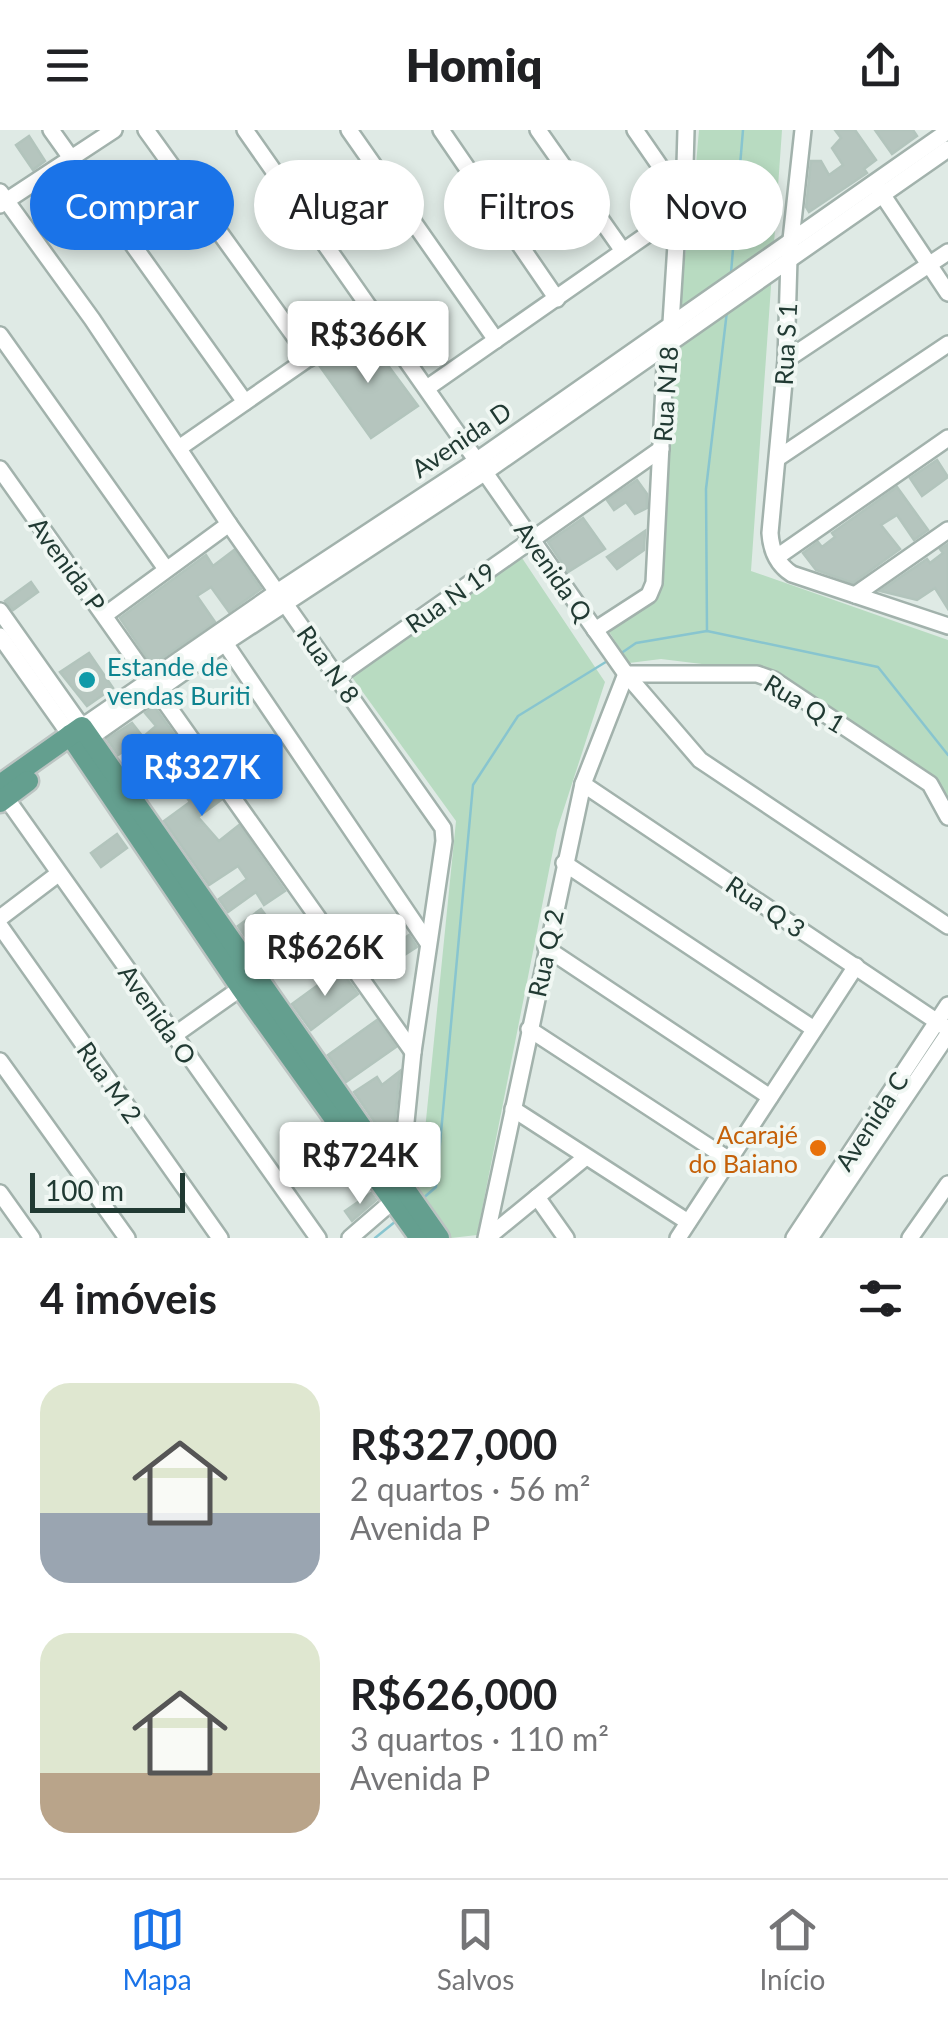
<!DOCTYPE html>
<html lang="pt">
<meta charset="utf-8">
<style>
:root{--surface:#fff;--page:#f6f6f6;--text:#202124;--muted:#757577;--line:#e0e0e0;--accent:#1a73e8}
body{margin:0;font-family:Lato,sans-serif;background:var(--page);color:var(--text);height:100vh;display:flex;flex-direction:column;font-size:38px;white-space:nowrap}
*{box-sizing:border-box;margin:0}
p{font-size:32px;color:var(--muted)}
.icon{flex:none;width:55px;height:55px;fill:none;stroke:currentColor;stroke-width:2;stroke-linecap:round;stroke-linejoin:round}
.map{position:relative;height:1108px;overflow:hidden}
.panel{display:flex;flex-direction:column;background:var(--surface);flex:1}
.panel>*{flex:none}
.banner{position:absolute;left:30px;top:30px;width:890px;height:90px;display:flex;gap:20px}
.scale{position:absolute;left:30px;bottom:25px;width:155px;box-sizing:border-box;padding-left:10px;border:5px solid #213a33;border-top:0;font-size:28px;line-height:35px;white-space:nowrap;color:#213a33;-webkit-text-stroke:8px #f0f7f3;paint-order:stroke}
.price{position:absolute;translate:-50% -85px;padding:0 22px;border-radius:10px;background:#fff;color:#222;font-size:32px;line-height:65px;filter:drop-shadow(0 2px 5px #0008)}
.price::after{content:'';position:absolute;left:50%;top:60px;width:30px;height:22px;margin-left:-15px;background:inherit;clip-path:polygon(0 0,100% 0,50% 100%)}
.price.active{background:var(--accent);color:#fff}
ul{padding:0;list-style:none}
li{display:flex;align-items:center;gap:30px;height:250px;padding:0 40px}
li span{display:grid;place-items:center;flex:none;width:280px;height:200px;border-radius:30px;color:#555}
li>.icon{margin-inline-start:auto}
span .icon{width:120px;height:120px;fill:#fffc;stroke-width:1}
li b{font-size:42px}
h2{display:flex;justify-content:space-between;align-items:center;height:120px;padding:0 40px;font-size:42px}
.tag{padding:0 35px;border-radius:45px;background:var(--surface);box-shadow:0 5px 15px #0003;font-size:35px;line-height:90px}
.tag.active{background:var(--accent);color:#fff}
header{display:flex;justify-content:space-between;align-items:center;height:130px;padding:0 40px;background:var(--surface);font-size:45px;font-weight:800}
.tabs{display:flex;justify-content:space-around;align-items:center;height:140px;border-top:2px solid var(--line);background:var(--surface);font-size:28px;color:var(--muted)}
.tabs a{display:grid;justify-items:center;gap:5px}
.tabs .active{color:var(--accent)}
.map>svg:first-child{display:block}
.green{fill:#b8dbc1}
.lines{fill:none;stroke-linecap:round;stroke-linejoin:round}
.stream{stroke:#88c5cf;stroke-width:2.5}
.building{fill:#b5c5be;stroke:#b2c4bc;stroke-width:2.5}
.minor-casing{stroke:#a2b2ac;stroke-width:20}
.major-casing{stroke:#bcc4c2;stroke-width:25}
.minor{stroke:#fff;stroke-width:15}
.major{stroke:#649f8f;stroke-width:20}
.culture-dot{fill:#0f9aa8;stroke:#f0f7f3;stroke-width:4}
.food-dot{fill:#e8710a;stroke:#f0f7f3;stroke-width:4}
.labels{text-anchor:middle;dominant-baseline:central;stroke-width:8;stroke-linejoin:round;paint-order:stroke}
.street-label{font-size:25px;fill:#213a33;stroke:#f0f7f3}
.culture-label{font-size:25px;fill:#0d838f;stroke:#f0f7f3;text-anchor:start}
.food-label{font-size:25px;fill:#c56008;stroke:#f0f7f3;text-anchor:end}
</style>
<header><svg class="icon" aria-label="menu" viewBox="0 0 24 24"><path d="M4 6h16M4 12h16M4 18h16"/></svg>Homiq<svg class="icon" aria-label="share" viewBox="0 0 24 24"><path d="M12 15V3M7 8l5-5 5 5M5 13v7h14v-7"/></svg></header>
<div class="map">
<svg width="948" height="1108" viewBox="0 0 948 1108">
<rect width="100%" height="100%" fill="#dfeae5"/>
<g class="green">
<path d="M699 0H782L751 441 948 510V678L933 651 751 540 661 529 629 533 601 489 652 463 674 200 692 80Z"/>
<path d="M518 422 605 552 557 700 477 1105 451 1108 419 1060 456 691 349 543Z"/>
</g>
<g class="lines">
<g class="stream">
<path d="M731 143 743 0"/>
<path d="M707 501 706 359 727 181"/>
<path d="M620 524 636 513 707 501 878 537 948 625"/>
<path d="M421 1070 436 1057 473 655 518 586 609 530"/>
<path d="M375 1108 396 1091"/>
</g>
</g>
<g class="building">
<path d="M835 0H855L876 30 864 39 867 43 809 82 806 77 811 31H821L829 45 843 35 832 18 841 8Z"/>
<path d="M875 0H913L917 6 892 24Z"/>
<path d="M29 6 45 31 33 40 16 15Z"/>
<path d="M364 203 418 276 371 308 319 235Z"/>
<path d="M937 330 948 347 922 366 910 348Z"/>
<path d="M637 350 647 364V378L635 384 626 372 614 380 607 370Z"/>
<path d="M897 357 928 400 914 410 897 385 881 395 900 419 853 453 816 440 803 423 818 412 822 417 835 407 832 403Z"/>
<path d="M583 388 605 419 568 442 548 412Z"/>
<path d="M645 401 644 420 617 439 607 427Z"/>
<path d="M948 414V479L935 458 917 470 880 461 927 429 930 433 943 423 940 419Z"/>
<path d="M234 420 261 459 229 482 211 457 197 466 215 492 152 535 120 488 206 425 213 436Z"/>
<path d="M31 452 38 462 13 480 5 471Z"/>
<path d="M89 523 113 558 87 576 60 542Z"/>
<path d="M154 576 221 670 198 687 219 711 239 695 285 761 264 775 256 762 228 782 219 769 247 749 238 736 209 755 164 691 190 672 171 645 146 664 137 652 175 625 159 606 141 619 136 613 118 625 107 609 132 593 143 607 156 596 145 583Z"/>
<path d="M117 704 127 718 101 737 91 723Z"/>
<path d="M261 779 289 816 313 800 330 824 308 842 299 827 273 846 238 796Z"/>
<path d="M409 805 417 817 398 829 390 818Z"/>
<path d="M340 839 358 864 311 900 292 874Z"/>
<path d="M377 890 396 917 346 952 328 925Z"/>
<path d="M400 941 393 1010 389 1013 354 962 377 947 382 955Z"/>
<path d="M371 1063 376 1070 352 1091 345 1081Z"/>
</g>
<g class="lines">
<defs>
<g id="minor">
<path d="M51 0 245 272"/>
<path d="M146 0 310 228"/>
<path d="M245 0 626 544 700 630 948 796"/>
<path d="M349 0 496 210"/>
<path d="M441 0 557 169"/>
<path d="M538 0 623 121"/>
<path d="M635 0 684 71"/>
<path d="M803 0 789 128 786 230 770 403C771 420 778 435 792 444L948 496"/>
<path d="M878 58 948 163"/>
<path d="M0 62 92 189 229 394 443 698 444 711 413 922 400 1052 394 1070 350 1108"/>
<path d="M0 75 114 0"/>
<path d="M0 205 166 439"/>
<path d="M786 230 948 122"/>
<path d="M427 258 678 83"/>
<path d="M179 318 375 182"/>
<path d="M778 328 948 214"/>
<path d="M0 339 413 922"/>
<path d="M777 427 948 308"/>
<path d="M855 465 948 400"/>
<path d="M0 481 82 597 277 462 476 331 948 1"/>
<path d="M105 485 229 394"/>
<path d="M595 500 649 465 654 453 666 216 671 193 678 83 684 71 686 0"/>
<path d="M0 506 70 605"/>
<path d="M225 513 428 813"/>
<path d="M338 546 661 319"/>
<path d="M91 607 225 513 484 343 948 19"/>
<path d="M583 654 948 899"/>
<path d="M2 662 318 1108"/>
<path d="M564 733 814 899"/>
<path d="M0 788 58 744"/>
<path d="M0 796 220 1108"/>
<path d="M546 818 770 967"/>
<path d="M529 899 728 1029"/>
<path d="M173 906 248 853"/>
<path d="M0 931 127 1108"/>
<path d="M513 979 688 1092"/>
<path d="M0 1063 32 1108"/>
<path d="M537 1067 566 1108"/>
<path d="M486 1108 583 654 626 544H757L774 550 930 654 948 687"/>
<path d="M487 1108 586 1027"/>
<path d="M678 1108 856 836"/>
<path d="M794 1108 948 875"/>
<path d="M810 1108 948 904"/>
<path d="M910 1108 948 1054"/>
</g>
<g id="major">
<path d="M70 605 241 858 420 1108"/>
<path d="M0 655 82 597 439 1108"/>
<path d="M0 672 28 651"/>
</g>
</defs>
<use href="#minor" class="minor-casing"/>
<use href="#major" class="major-casing"/>
<use href="#minor" class="minor"/>
<use href="#major" class="major"/>
</g>
<circle class="culture-dot" cx="87" cy="550" r="10"/>
<circle class="food-dot" cx="818" cy="1018" r="10"/>
<g class="labels">
<g class="street-label">
<text transform="translate(785 214) rotate(-87)">Rua S 1</text>
<text transform="translate(665 264) rotate(-86)">Rua N18</text>
<text transform="translate(461 309) rotate(-34)">Avenida D</text>
<text transform="translate(68 434) rotate(54)">Avenida P</text>
<text transform="translate(554 441) rotate(55)">Avenida Q</text>
<text transform="translate(450 467) rotate(-35)">Rua N 19</text>
<text transform="translate(329 534) rotate(55)">Rua N 8</text>
<text transform="translate(805 573) rotate(31)">Rua Q 1</text>
<text transform="translate(766 776) rotate(34)">Rua Q 3</text>
<text transform="translate(545 823) rotate(-78)">Rua Q 2</text>
<text transform="translate(158 884) rotate(55)">Avenida O</text>
<text transform="translate(110 952) rotate(55)">Rua M 2</text>
<text transform="translate(871 991) rotate(-57)">Avenida C</text>
</g>
<g class="culture-label">
<text x="107" y="536">Estande de<tspan x="107" dy="29">vendas Buriti</tspan></text>
</g>
<g class="food-label">
<text x="798" y="1004">Acarajé<tspan x="798" dy="29">do Baiano</tspan></text>
</g>
</g>
</svg>
<div class="scale">100 m</div>
<b class="price" style="left:368px;top:256px">R$366K</b>
<b class="price active" style="left:202px;top:689px">R$327K</b>
<b class="price" style="left:325px;top:869px">R$626K</b>
<b class="price" style="left:360px;top:1077px">R$724K</b>
<div class="banner">
<a class="tag active">Comprar</a>
<a class="tag">Alugar</a>
<a class="tag">Filtros</a>
<a class="tag">Novo</a>
</div>
</div>
<section class="panel">
<h2>4 imóveis<svg class="icon" aria-label="filters" viewBox="0 0 24 24"><path d="M4 7h16M4 17h16"/><circle cx="9" cy="7" r="2"/><circle cx="15" cy="17" r="2"/></svg></h2>
<ul>
<li><span style="background:linear-gradient(#dfe7d0 65%,#9aa5b1 0)"><svg class="icon" aria-label="home" viewBox="0 0 24 24"><path d="M3 11l9-7 9 7M6 9v11h12V9"/></svg></span><div><b>R$327,000</b><p>2 quartos · 56 m²</p><p>Avenida P</p></div></li>
<li><span style="background:linear-gradient(#dfe7d0 70%,#b9a48a 0)"><svg class="icon" aria-label="home" viewBox="0 0 24 24"><path d="M3 11l9-7 9 7M6 9v11h12V9"/></svg></span><div><b>R$626,000</b><p>3 quartos · 110 m²</p><p>Avenida P</p></div></li>
</ul>
</section>
<nav class="tabs">
<a class="active"><svg class="icon" aria-label="map" viewBox="0 0 24 24"><path d="M3 6l6-2 6 2 6-2v14l-6 2-6-2-6 2zM9 4v14M15 6v14"/></svg>Mapa</a>
<a><svg class="icon" aria-label="saved" viewBox="0 0 24 24"><path d="M7 4h10v16l-5-4-5 4z"/></svg>Salvos</a>
<a><svg class="icon" aria-label="home" viewBox="0 0 24 24"><path d="M3 11l9-7 9 7M6 9v11h12V9"/></svg>Início</a>
</nav>
